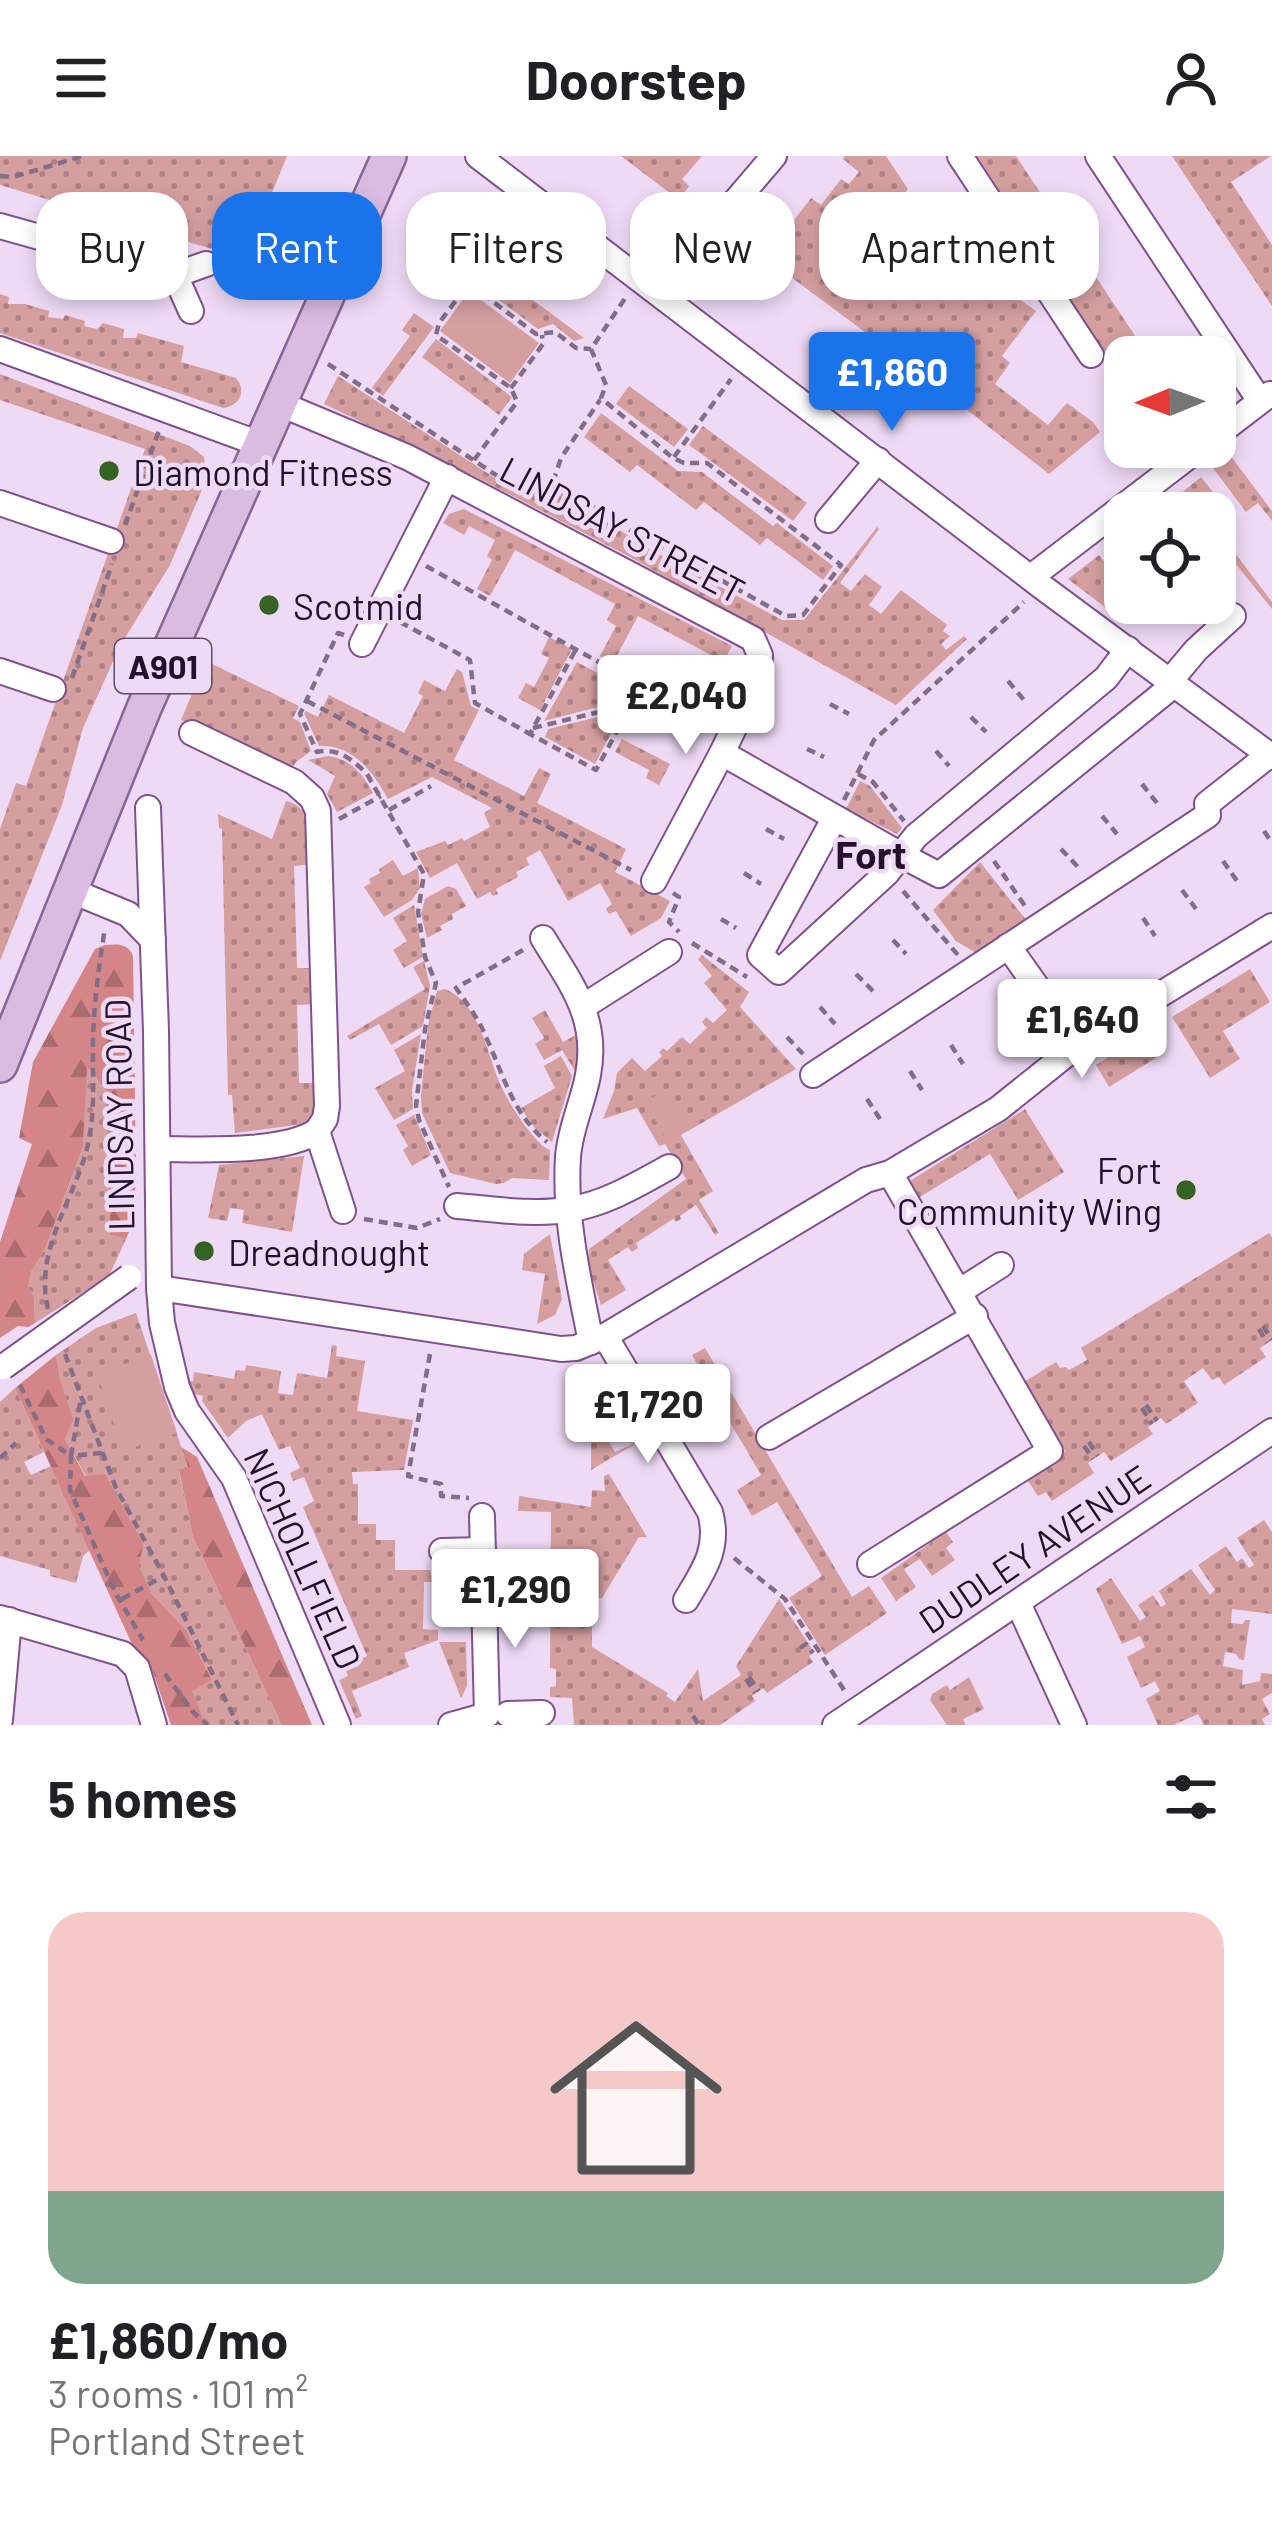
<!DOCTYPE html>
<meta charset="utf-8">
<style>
:root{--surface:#fff;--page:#f6f6f6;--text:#202124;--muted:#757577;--line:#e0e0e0;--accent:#1a73e8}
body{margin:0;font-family:Barlow,sans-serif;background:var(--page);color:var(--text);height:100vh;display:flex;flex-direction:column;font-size:45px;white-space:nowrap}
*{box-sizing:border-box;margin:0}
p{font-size:39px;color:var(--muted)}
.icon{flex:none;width:66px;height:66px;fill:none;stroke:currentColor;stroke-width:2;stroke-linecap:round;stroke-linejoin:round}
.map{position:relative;height:1569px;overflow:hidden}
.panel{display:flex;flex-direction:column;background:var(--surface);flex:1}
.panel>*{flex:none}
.banner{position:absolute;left:36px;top:36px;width:1200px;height:108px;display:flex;gap:24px}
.needle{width:78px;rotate:269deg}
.buttons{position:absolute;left:1104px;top:180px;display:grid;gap:24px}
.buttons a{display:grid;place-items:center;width:132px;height:132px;border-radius:24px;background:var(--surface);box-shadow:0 6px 18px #0003;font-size:60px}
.price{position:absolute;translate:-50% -102px;padding:0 27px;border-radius:12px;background:#fff;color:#222;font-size:39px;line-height:78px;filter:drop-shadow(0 3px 6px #0008)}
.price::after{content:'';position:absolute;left:50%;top:72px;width:36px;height:27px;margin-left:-18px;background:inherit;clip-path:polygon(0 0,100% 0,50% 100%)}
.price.selected{background:var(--accent);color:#fff}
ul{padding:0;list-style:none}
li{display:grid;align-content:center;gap:24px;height:636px;padding:0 48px}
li+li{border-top:3px solid var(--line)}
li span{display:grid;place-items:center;height:372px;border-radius:36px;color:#555}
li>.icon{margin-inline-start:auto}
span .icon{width:216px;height:216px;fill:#fffc;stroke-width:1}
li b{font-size:51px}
h2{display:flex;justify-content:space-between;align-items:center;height:144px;padding:0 48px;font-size:51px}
.pill{padding:0 42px;border-radius:36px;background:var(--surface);box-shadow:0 6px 18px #0003;font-size:42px;line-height:108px}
.pill.selected{background:var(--accent);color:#fff}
header{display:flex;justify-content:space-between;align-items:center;height:156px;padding:0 48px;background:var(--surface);font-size:54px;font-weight:700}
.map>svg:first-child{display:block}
.grass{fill:url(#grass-dots)}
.forest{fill:url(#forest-firs)}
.park{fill:#d59fa0}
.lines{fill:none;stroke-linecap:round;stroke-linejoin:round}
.minor-casing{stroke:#80518f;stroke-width:28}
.major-casing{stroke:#8a6397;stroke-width:38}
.path{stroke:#826e89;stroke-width:4.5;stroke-dasharray:9 6;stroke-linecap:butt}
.minor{stroke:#fff;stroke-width:24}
.major{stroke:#dabce3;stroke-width:33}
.minor-bridge-casing{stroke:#80518f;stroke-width:28;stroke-linecap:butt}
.minor-bridge{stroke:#fff;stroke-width:24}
.poi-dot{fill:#356322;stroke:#efdaf6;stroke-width:4.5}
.labels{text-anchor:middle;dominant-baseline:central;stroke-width:9;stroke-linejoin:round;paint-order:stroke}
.shield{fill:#efdaf6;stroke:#614d67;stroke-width:3}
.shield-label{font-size:33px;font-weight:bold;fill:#24102a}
.poi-label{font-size:36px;fill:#24102a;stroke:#efdaf6;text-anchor:start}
.street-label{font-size:36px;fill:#24102a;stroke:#efdaf6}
.neighbourhood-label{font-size:39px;font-weight:bold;fill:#24102a;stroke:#efdaf6}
</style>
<header><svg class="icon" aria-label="menu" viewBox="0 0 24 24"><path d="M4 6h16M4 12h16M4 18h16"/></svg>Doorstep<svg class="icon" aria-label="person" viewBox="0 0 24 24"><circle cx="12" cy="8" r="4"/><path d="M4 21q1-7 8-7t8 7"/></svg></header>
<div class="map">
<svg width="1272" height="1569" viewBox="0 0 1272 1569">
<defs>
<pattern id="grass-dots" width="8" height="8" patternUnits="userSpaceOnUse" patternTransform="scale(3)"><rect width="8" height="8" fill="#d59fa0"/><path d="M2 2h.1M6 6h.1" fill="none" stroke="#ad8083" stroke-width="1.8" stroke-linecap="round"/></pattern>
<pattern id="forest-firs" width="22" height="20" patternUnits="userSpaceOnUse" patternTransform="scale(3)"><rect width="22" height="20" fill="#d38587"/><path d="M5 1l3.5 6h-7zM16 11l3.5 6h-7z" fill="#ab6b6f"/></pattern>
</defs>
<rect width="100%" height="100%" fill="#efdaf6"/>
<g class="grass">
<path d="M0 0H287L245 103 0 29Z"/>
<path d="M621 0H702L682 23 689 30 679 44Z"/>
<path d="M845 0H886L908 33 906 35 911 43 905 48 920 71 927 68 935 81 939 80 958 109 987 90 1008 122 999 133 1004 141 1010 136 1036 155 1002 200 1010 207 995 228 1048 269 1067 247 1093 266 1100 276 1049 318 908 208 737 81 743 73 771 94 811 42 821 49 841 23 849 28 859 16 843 3Z"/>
<path d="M976 0H1016L1149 201H1125V217L1109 198 1106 200Z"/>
<path d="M1172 0H1271L1231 26 1272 89V150Z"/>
<path d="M463 92 584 182 574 185 553 168 538 173 468 121Z"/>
<path d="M0 138 9 141 8 148H25L49 155 48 161 63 163 65 159 85 165 84 170 97 173 103 167 124 173 123 182H136L138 177 184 190 181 206 236 222C247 235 240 250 223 252L0 177Z"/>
<path d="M414 157 434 171 383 240 372 232 410 180 402 174Z"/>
<path d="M436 183 512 241 499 259 422 201Z"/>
<path d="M0 218 190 290 204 301 207 322 170 409 120 490 83 572 62 649 0 805V673L16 627 26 630 145 293 0 244Z"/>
<path d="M338 220 512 333C528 341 539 344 555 333L648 392 782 464H804L877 371 879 373 840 427 851 435 865 418 882 431 869 449 881 458 901 434 947 469 943 475 950 480 941 488 946 494 964 480 967 483 896 549 628 400 478 322 324 248Z"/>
<path d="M629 230 688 273 674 291 616 248Z"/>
<path d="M601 257 678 315 702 316 773 370 777 367 833 410 823 424 767 382 760 389 704 346 696 354 637 309 630 316 584 281Z"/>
<path d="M703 270 807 347 793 365 689 289Z"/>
<path d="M1230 299 1272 355V365L1258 347 1246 356 1213 312Z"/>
<path d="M1201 321 1235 364 1220 377 1272 446V453L1235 407 1215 423V357H1197L1181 337Z"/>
<path d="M464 353 732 490 699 553 688 547 705 515 702 512 709 498 638 460 613 507 600 500 616 470 607 464 615 448 515 394 490 440 477 433 492 404 487 400 495 384 469 370 464 379 443 367 449 358Z"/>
<path d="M1099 399 1115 420 1125 427V447H1153L1143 458 1132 452 1127 468 1068 423Z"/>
<path d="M549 481 572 493 540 554 518 542 526 527 534 531 547 506 549 502 541 498Z"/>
<path d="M206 505 299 550 293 562 300 566 311 595 296 606 288 618 181 564Z"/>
<path d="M577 506 627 533 621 545 544 565Z"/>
<path d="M457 513 462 516 471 550 479 554 454 604 524 640 539 612 551 618 537 647 626 693 615 716 670 745 661 762 631 780 616 755 609 758 606 753 612 748 600 727 568 745 540 694 526 702 529 709 516 716 518 721 496 733 498 738 493 740 490 736 477 743 457 707 430 722 416 696 445 685 448 689 462 682 464 685 490 671 484 657 492 652 432 621 388 643C373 616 353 588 319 590L304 557 306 555 318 561 329 539 404 577 423 540 418 537 424 524 445 535Z"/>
<path d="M623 555 595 608 545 581 548 573Z"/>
<path d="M622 583 670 608 659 629 646 622 649 614 615 596Z"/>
<path d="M328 600C352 604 362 617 373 637L337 656 327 638 335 620 308 604Z"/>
<path d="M860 625 870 630 902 672 897 678 846 653Z"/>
<path d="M286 645C315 652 311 683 314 708L294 710 297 812H317L318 848 297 849 299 927H319L313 963 304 968 235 977 232 939H228L222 673 219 672 218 658 272 683Z"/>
<path d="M393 704 403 720 418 712 420 732 412 744 384 761 364 731 371 727 369 723 380 717 379 713Z"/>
<path d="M980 706 1027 765 976 797 956 785 933 754Z"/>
<path d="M448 730 456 733 466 750 452 758 453 763 440 770 442 774 427 782 421 758 425 743Z"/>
<path d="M414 749 423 801 404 812 393 794 407 785 393 762Z"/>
<path d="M702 799 749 836 740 851 796 913 681 979 713 1035 699 1044 719 1077 715 1079 696 1049 680 1060 681 1063 676 1066 673 1063 636 1087 638 1092 632 1096 628 1091 608 1104 626 1134 601 1149 588 1110 589 1093 686 1023 665 988 659 990 637 952 603 963 614 935 617 917 632 902 645 915 662 900 659 896 663 892 667 895 682 881 690 888 707 872 702 866 706 861 713 867 727 854 704 827 712 820 698 803Z"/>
<path d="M424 805 430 830 423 870 391 889 379 868 350 884 347 880 425 833 413 811Z"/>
<path d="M1250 813 1270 846 1223 875 1240 903 1210 922 1172 861Z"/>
<path d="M445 833C480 847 487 898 500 928 508 945 518 961 530 976 537 984 541 990 550 994L549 1024 512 1022 504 1027 496 1028 450 1017 422 957 421 940 428 869 437 835Z"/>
<path d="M545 854 563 886 581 876 580 914 576 917 562 894 544 904 535 888 544 882 532 862Z"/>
<path d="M1159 869 1167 882 1156 888 1162 898 1109 931 1096 909Z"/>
<path d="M421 878 412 934 413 953 394 964 375 932 405 915 394 894Z"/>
<path d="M561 900 572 920 552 986 534 971 521 952 555 932 544 910Z"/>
<path d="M86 910 106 935 110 1077 126 1083 109 1120 35 1167 34 1140 28 1132 29 1117 45 1093 83 991Z"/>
<path d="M1025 953 1064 1016 1018 1044 990 998 915 1044 905 1028Z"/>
<path d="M414 959 431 999 412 1010 403 994 408 990 396 969Z"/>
<path d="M304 1000 292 1076 242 1067 244 1054 230 1052 227 1065 208 1062 219 1009Z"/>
<path d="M1269 1077 1272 1081V1184L1260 1192 1266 1201 1224 1229 1219 1221 1212 1224 1203 1212 1184 1225 1198 1247 1166 1268 1161 1262 1148 1271 1153 1278 1111 1305 1104 1296 1088 1307 1094 1317 1052 1345 1046 1336 1038 1340 1026 1322 1065 1295 1024 1226 1056 1206 1060 1212 1066 1211 1069 1214 1087 1204 1081 1192Z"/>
<path d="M550 1078 562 1143 555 1159 537 1168 545 1118 522 1114 524 1098Z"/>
<path d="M136 1157 188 1311 179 1315 193 1381 282 1569H206L191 1534 212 1524 187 1475 152 1438 65 1283 61 1227 56 1199 96 1172Z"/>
<path d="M332 1189 337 1190 336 1200 365 1205 357 1255 413 1264 404 1314 352 1316 353 1328H358V1368H376V1384H395V1414H430L431 1419H455V1426H424L423 1473 438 1474V1484L404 1497 409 1511 352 1535 362 1560 356 1563 339 1524 348 1520 344 1511 367 1500 303 1351 314 1345 304 1321 293 1325 290 1317 300 1312 290 1290 279 1294 262 1258 246 1265 228 1282 202 1245 203 1240 190 1237 185 1225H193L194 1216 234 1223 236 1214 245 1215 246 1209 281 1215 278 1237 293 1239 297 1217 327 1222Z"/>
<path d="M705 1192 852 1441 869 1430 887 1457 825 1499 789 1442 822 1420 777 1346 752 1360 737 1334 761 1319 724 1256 699 1270 682 1240 707 1226 692 1199Z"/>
<path d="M601 1215 609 1217 624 1242 620 1245 625 1254 599 1269 615 1296 642 1284 591 1314V1218Z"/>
<path d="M15 1232 44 1296 24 1306 31 1319 51 1310 90 1394 83 1400 76 1427 50 1420V1414L0 1400V1246Z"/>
<path d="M609 1318 647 1381H639L602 1442H592V1491L668 1537 666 1540 675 1546 698 1513 703 1545 741 1519 736 1510 779 1443 814 1496 809 1500 813 1506 767 1537 763 1532 752 1540 755 1545 720 1569H574L572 1542 550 1541V1531L556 1530V1513L550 1512 551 1356 518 1355 519 1340 591 1351 592 1334 605 1335 604 1320Z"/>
<path d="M1264 1364 1272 1376V1458L1232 1453 1231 1467 1243 1468 1245 1464H1250L1244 1504 1239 1503 1236 1498 1225 1496 1223 1510 1243 1514 1242 1529 1260 1525 1261 1517 1272 1518V1537L1262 1543 1270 1558 1262 1563 1265 1569H1204L1198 1558 1173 1569H1158L1146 1543 1160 1535 1155 1525 1141 1532 1127 1501 1145 1491 1140 1480 1122 1488 1096 1433 1111 1422 1140 1465 1146 1461 1138 1449 1153 1439 1161 1451 1166 1448 1159 1435 1191 1413 1210 1439 1215 1434 1198 1409 1226 1390 1237 1406 1242 1402 1249 1412 1254 1409 1237 1382Z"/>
<path d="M946 1376 953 1386 946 1392 955 1404 932 1420 920 1403 904 1413 916 1431 896 1445 881 1422Z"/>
<path d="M439 1486H466L467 1530 461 1542Z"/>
<path d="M969 1521 984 1553 963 1563 965 1569H947L930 1544 932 1538 947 1529 950 1534Z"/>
</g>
<g class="forest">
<path d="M105 789C118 788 128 787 133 800L136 1021 133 1067 126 1083 110 1078 106 935 87 911 83 991 45 1093 30 1117 28 1132 34 1140 35 1167 28 1171 18 1170 0 1182V1086L32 988 19 982 33 906 95 793Z"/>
<path d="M56 1199 61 1227 73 1263 65 1283 85 1320 105 1318 143 1388 139 1411 152 1438 187 1475 212 1524 192 1535 206 1569H171L152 1513 131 1486 15 1232Z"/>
<path d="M181 1291 197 1301 312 1569H282L193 1381 179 1314 188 1311Z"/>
</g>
<g class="park">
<path d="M469 135 539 187 510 227 440 175Z"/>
<path d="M666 933 690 973 668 986 645 946Z"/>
<path d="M151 1199 177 1277 123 1295 97 1218Z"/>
</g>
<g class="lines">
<defs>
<g id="minor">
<path d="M478 0 1041 430 1272 601"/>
<path d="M960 0 1091 199"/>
<path d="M1098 0 1260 245"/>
<path d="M0 70 175 119 191 155"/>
<path d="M175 119 206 108"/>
<path d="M658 136 774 0"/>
<path d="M0 193 260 288"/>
<path d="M278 247 407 301 753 483 760 499 759 520 722 597 654 725"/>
<path d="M1215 280 1270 238"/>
<path d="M0 347 111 385"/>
<path d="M828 364 878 304"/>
<path d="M1031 421 1201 291"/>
<path d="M362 488 447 321"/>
<path d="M1128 493 1106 522 916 680 901 699 939 719 1175 528"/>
<path d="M0 515 53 533"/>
<path d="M1170 525 1196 494 1233 460"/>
<path d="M192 577 294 626 312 642 318 655 327 950 325 963 317 975 343 1055"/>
<path d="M722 597 901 699 886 718 779 816 760 799 834 663"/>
<path d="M148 652 156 875 159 1132 162 1167 177 1231 187 1255 234 1322 338 1569"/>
<path d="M72 735 128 758 153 784"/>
<path d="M543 782C571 828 599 862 588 919 583 947 570 972 568 1001 564 1064 579 1125 591 1186"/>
<path d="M1008 790 1078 889"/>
<path d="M584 850 669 796"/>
<path d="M813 919 1208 659 1207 648 1269 599"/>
<path d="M158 993C200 993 282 998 317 975"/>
<path d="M457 1050C494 1053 534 1060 572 1053 607 1047 638 1028 669 1011"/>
<path d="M159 1132 561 1193 576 1192 605 1180 866 1024 890 1017 998 953 1078 889 1272 770"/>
<path d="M960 1135 1001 1109"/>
<path d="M605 1180 710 1356C720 1392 704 1414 686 1444"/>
<path d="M769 1281 975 1160"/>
<path d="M442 1395 483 1394"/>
<path d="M870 1408 1050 1295 890 1017"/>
<path d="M1018 1447 1074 1569"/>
<path d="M0 1462 123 1498 137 1512 154 1569"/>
<path d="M508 1558 542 1557"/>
<path d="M0 1564 9 1464"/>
<path d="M451 1569 487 1559 482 1360"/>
<path d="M835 1569 1272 1275"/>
</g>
<path id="major" d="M0 909 144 552 389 0"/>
</defs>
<use href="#minor" class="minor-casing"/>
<use href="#major" class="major-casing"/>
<g class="path">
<path d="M0 20 13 21 83 0"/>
<path d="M328 208 499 321"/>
<path d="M511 232 543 188 542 179"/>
<path d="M674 301 731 223"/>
<path d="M474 304 517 246 511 232 436 179 439 167 466 131 476 133 536 178 555 176 576 192 591 193"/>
<path d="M553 326 630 374 786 460 803 459 841 409 707 307H684L673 302 601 242 606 229 591 193 626 141"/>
<path d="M553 326 561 302 600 244"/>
<path d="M530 338 541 336 551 328"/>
<path d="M125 369 160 272"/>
<path d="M426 410 710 568"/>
<path d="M400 466 470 504 475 547 530 578"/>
<path d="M344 479 338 477 300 558 317 596C337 591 353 604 367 618L424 718 418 756 425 801 436 827 425 873 416 950 419 964 449 1031"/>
<path d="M575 495 530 578 596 614 641 531"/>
<path d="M72 522 112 408"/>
<path d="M1008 525 1024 544"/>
<path d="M307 545 631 714"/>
<path d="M830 548 849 558"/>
<path d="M971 561 986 576"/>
<path d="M533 572 632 548"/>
<path d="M807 593 824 601"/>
<path d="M936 595 949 610"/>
<path d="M858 618 873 626 904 665"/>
<path d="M1142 628 1157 647"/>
<path d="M844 644 874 584 1024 446"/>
<path d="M389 654 431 630"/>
<path d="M1102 660 1117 678"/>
<path d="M339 663 381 640"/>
<path d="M766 673 784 683"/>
<path d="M1264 675 1272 687"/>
<path d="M1061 693 1078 711"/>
<path d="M994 705 1025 750"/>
<path d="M1223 705 1237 725"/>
<path d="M744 717 761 728"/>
<path d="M1182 734 1196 753"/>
<path d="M903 735 958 799"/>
<path d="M673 737 679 741 669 766 679 776"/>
<path d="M1143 762 1155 780"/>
<path d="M721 763 736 772"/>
<path d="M893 784 906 798"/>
<path d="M692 787 747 821"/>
<path d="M523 794 456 832C467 848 479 863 486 881 504 920 512 957 547 986"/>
<path d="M856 818 873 835"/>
<path d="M820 851 835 868"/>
<path d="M787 881 803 898"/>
<path d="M951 889 963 908"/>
<path d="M910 915 922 934"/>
<path d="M867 943 880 963"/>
<path d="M364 1063 417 1072 440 1063"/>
<path d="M48 1153C35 1099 68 1052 84 1003 97 961 92 926 93 883 94 846 99 809 105 772"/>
<path d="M1263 1170 1272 1184"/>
<path d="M1259 1173 1267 1187"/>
<path d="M65 1198 116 1332 164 1420 238 1569"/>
<path d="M430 1198 408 1320 441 1328V1340L469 1342"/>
<path d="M20 1229 46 1283 71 1300 81 1242"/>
<path d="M1146 1249 1157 1265"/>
<path d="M1142 1252 1152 1268"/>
<path d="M1089 1286 1098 1300"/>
<path d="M1084 1290 1093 1303"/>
<path d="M102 1297 71 1300 70 1334 115 1436 143 1484"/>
<path d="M0 1302 16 1287"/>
<path d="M734 1402 785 1443 844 1534"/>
<path d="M122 1443 164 1420"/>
<path d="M800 1492 806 1488 813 1497"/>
<path d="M165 1518 193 1556 208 1569"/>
<path d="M749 1521 759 1535"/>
<path d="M746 1523 755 1537"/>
<path d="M693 1560 699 1569"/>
</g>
<use href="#minor" class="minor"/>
<use href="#major" class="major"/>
<defs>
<path id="minor-bridge" d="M3 1211 129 1121"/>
</defs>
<use href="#minor-bridge" class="minor-bridge-casing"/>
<use href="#minor-bridge" class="minor-bridge"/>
</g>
<g class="poi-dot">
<circle cx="109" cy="315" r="12"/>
<circle cx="269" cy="449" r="12"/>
<circle cx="1186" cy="1034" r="12"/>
<circle cx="204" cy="1095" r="12"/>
</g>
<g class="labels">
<rect class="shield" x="115" y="483" width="96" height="54" rx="9"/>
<g class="shield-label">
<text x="163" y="510">A901</text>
</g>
<g class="poi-label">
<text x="133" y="315">Diamond Fitness</text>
<text x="293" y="449">Scotmid</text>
<text x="1162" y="1013" text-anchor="end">Fort<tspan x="1162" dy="41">Community Wing</tspan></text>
<text x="228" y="1095">Dreadnought</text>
</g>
<g class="street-label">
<text transform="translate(623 373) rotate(28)">LINDSAY STREET</text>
<text transform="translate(118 959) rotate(-91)">LINDSAY ROAD</text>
<text transform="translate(1034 1392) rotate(-34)">DUDLEY AVENUE</text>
<text transform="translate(304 1402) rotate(66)">NICHOLLFIELD</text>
</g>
<g class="neighbourhood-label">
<text x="871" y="697">Fort</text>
</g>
</g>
</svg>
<div class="buttons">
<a><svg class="needle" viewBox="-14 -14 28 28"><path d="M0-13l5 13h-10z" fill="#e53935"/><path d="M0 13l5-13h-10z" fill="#757577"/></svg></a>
<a><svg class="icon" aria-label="locate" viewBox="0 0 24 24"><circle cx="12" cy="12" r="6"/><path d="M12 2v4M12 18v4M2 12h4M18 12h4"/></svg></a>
</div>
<b class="price selected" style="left:892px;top:278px">£1,860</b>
<b class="price" style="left:686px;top:601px">£2,040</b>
<b class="price" style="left:1082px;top:925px">£1,640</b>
<b class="price" style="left:648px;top:1310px">£1,720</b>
<b class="price" style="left:515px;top:1495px">£1,290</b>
<div class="banner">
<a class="pill">Buy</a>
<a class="pill selected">Rent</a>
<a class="pill">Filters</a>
<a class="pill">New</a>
<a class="pill">Apartment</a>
</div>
</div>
<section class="panel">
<h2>5 homes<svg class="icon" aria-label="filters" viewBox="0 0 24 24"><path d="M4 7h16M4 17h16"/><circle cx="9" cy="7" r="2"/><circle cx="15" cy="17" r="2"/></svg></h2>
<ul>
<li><span style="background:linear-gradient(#f6c9c9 75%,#7fa58c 0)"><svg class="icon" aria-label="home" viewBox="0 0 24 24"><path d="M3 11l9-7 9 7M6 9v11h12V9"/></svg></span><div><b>£1,860/mo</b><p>3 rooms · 101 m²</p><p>Portland Street</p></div></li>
</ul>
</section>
